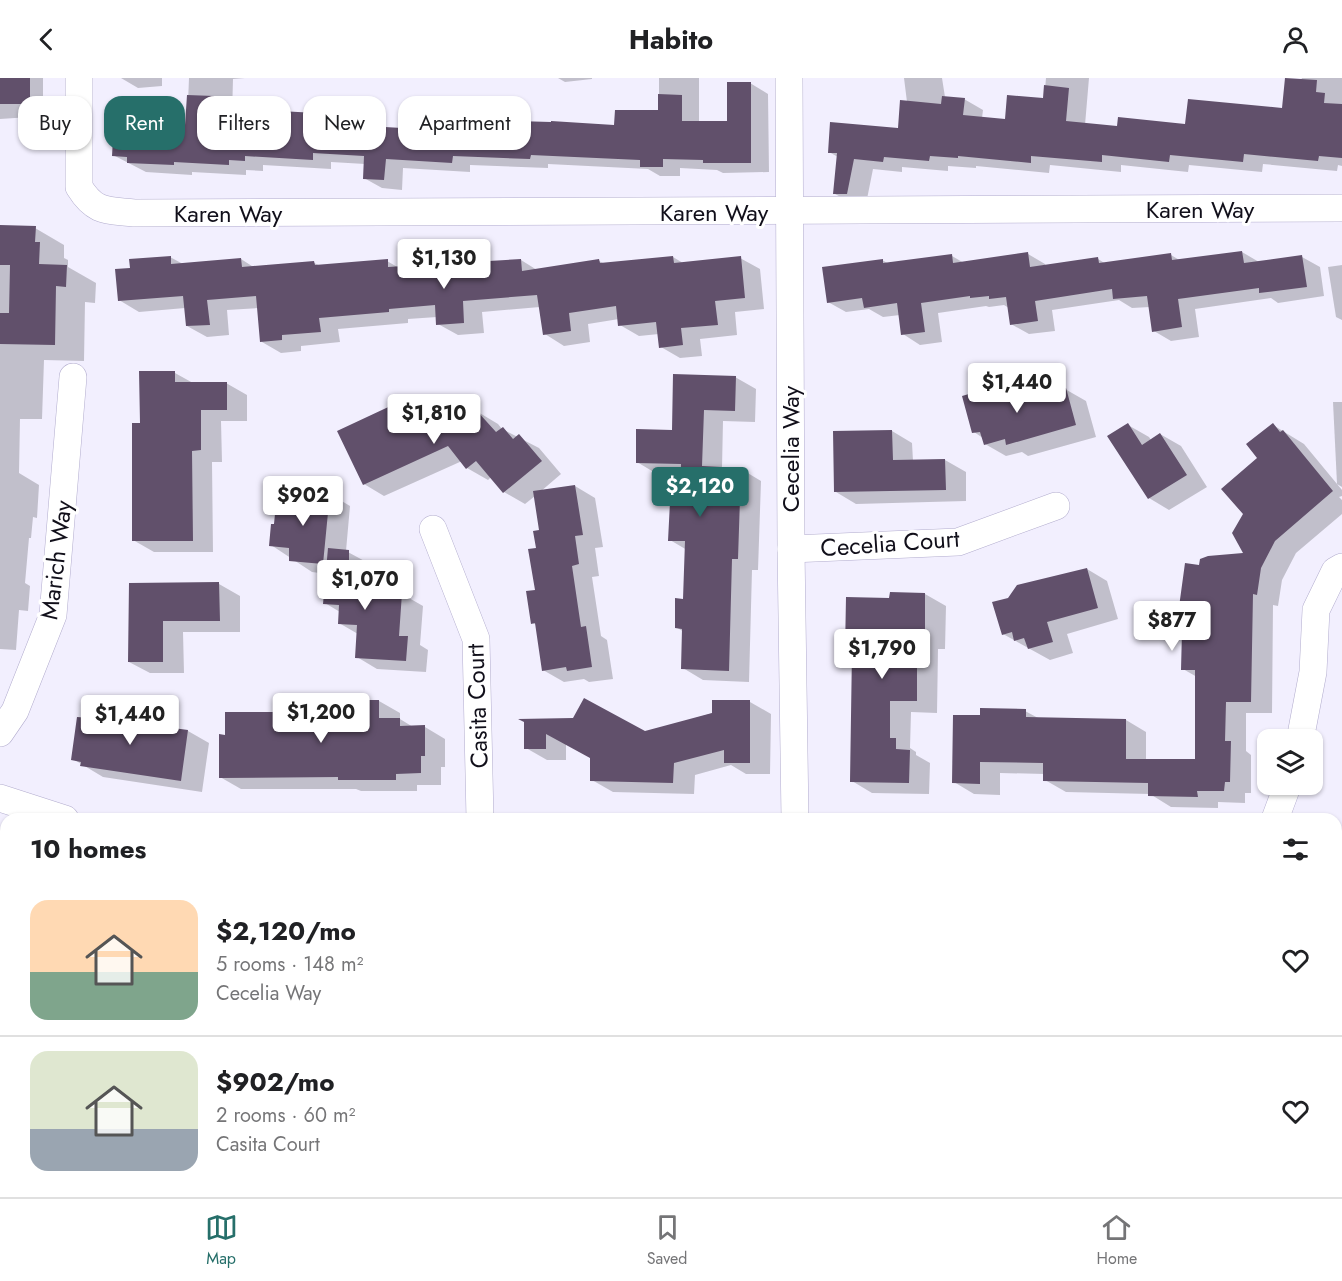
<!DOCTYPE html>
<meta charset="utf-8">
<style>
:root{--surface:#fff;--page:#f6f6f6;--text:#202124;--muted:#757577;--line:#e0e0e0;--accent:#266f6a}
body{margin:0;font-family:Jost,sans-serif;background:var(--page);color:var(--text);height:100vh;display:flex;flex-direction:column;font-size:22px;white-space:nowrap}
*{box-sizing:border-box;margin:0}
p{font-size:20px;color:var(--muted)}
.icon{flex:none;width:33px;height:33px;fill:none;stroke:currentColor;stroke-width:2;stroke-linecap:round;stroke-linejoin:round}
.map{position:relative;flex:1;overflow:hidden}
.details{position:absolute;left:0px;top:735px;width:1342px;height:384px;display:flex;flex-direction:column;background:var(--surface);border-radius:18px 18px 0 0;box-shadow:0 2px 4px #0004}
.details>*{flex:none}
.banner{position:absolute;left:18px;top:18px;width:600px;height:54px;display:flex;gap:12px}
.tools{position:absolute;left:1257px;top:651px;display:grid;gap:12px}
.tools a{display:grid;place-items:center;width:66px;height:66px;border-radius:12px;background:var(--surface);box-shadow:0 2px 4px #0004;font-size:30px}
.price{position:absolute;translate:-50% -51px;padding:0 14px;border-radius:6px;background:#fff;color:#222;font-size:20px;line-height:39px;filter:drop-shadow(0 2px 3px #0008)}
.price::after{content:'';position:absolute;left:50%;top:36px;width:18px;height:14px;margin-left:-9px;background:inherit;clip-path:polygon(0 0,100% 0,50% 100%)}
.price.on{background:var(--accent);color:#fff}
ul{padding:0;list-style:none}
li{display:flex;align-items:center;gap:18px;height:150px;padding:0 30px}
li+li{border-top:2px solid var(--line)}
li span{display:grid;place-items:center;flex:none;width:168px;height:120px;border-radius:18px;color:#555}
li>.icon{margin-inline-start:auto}
span .icon{width:72px;height:72px;fill:#fffc;stroke-width:1}
li b{font-size:26px}
h2{display:flex;justify-content:space-between;align-items:center;height:72px;padding:0 30px;font-size:26px}
.pill{padding:0 21px;border-radius:18px;background:var(--surface);box-shadow:0 2px 4px #0004;font-size:21px;line-height:54px}
.pill.on{background:var(--accent);color:#fff}
header{display:flex;justify-content:space-between;align-items:center;height:78px;padding:0 30px;background:var(--surface);font-size:27px;font-weight:700}
.dock{display:flex;justify-content:space-around;align-items:center;height:84px;border-top:2px solid var(--line);background:var(--surface);font-size:16px;color:var(--muted)}
.dock a{display:grid;justify-items:center;gap:3px}
.dock .on{color:var(--accent)}
.map>svg:first-child{display:block}
.shadow{fill:#0003}
.building{fill:#61506b}
.lines{fill:none;stroke-linecap:round;stroke-linejoin:round}
.street-casing{stroke:#b2acce;stroke-width:28}
.street{stroke:#fff;stroke-width:27}
.labels{text-anchor:middle;dominant-baseline:central;stroke-width:6;stroke-linejoin:round;paint-order:stroke}
.street-label{font-size:24px;fill:#110f1a;stroke:#fff}
</style>
<header><svg class="icon" aria-label="back" viewBox="0 0 24 24"><path d="M15 5l-7 7 7 7"/></svg>Habito<svg class="icon" aria-label="person" viewBox="0 0 24 24"><circle cx="12" cy="8" r="4"/><path d="M4 21q1-7 8-7t8 7"/></svg></header>
<div class="map">
<svg width="1342" height="1119" viewBox="0 0 1342 1119">
<rect width="100%" height="100%" fill="#f2effe"/>
<g class="shadow">
<path d="M0 0H43V33H30V39L0 41Z"/>
<path d="M121 0H162V8L138 10Z"/>
<path d="M189 0H245L233 1 232 38 263 41 315 37 334 48 404 51 616 49 659 34V0H699V44H729L750 5 768 16 769 94 723 95 717 92 680 90V98H660L648 91 548 86V90L470 87V94L403 90 402 112 382 110 364 100 365 86 331 84V91L263 87V93L246 92V97L192 94V97L146 94 113 77 187 49Z"/>
<path d="M558 0H592V1L565 4Z"/>
<path d="M904 0H942L945 19 964 21 983 32 982 40 1007 42 1044 22 1046 0H1089L1085 47 1118 50 1187 47 1284 31 1302 0H1342V88L1338 87 1337 93 1263 86 1262 94 1189 87 1188 94 1121 87V94L1050 87 1049 95 976 88V90L948 88V93L902 89V94L873 91 866 126H854L835 116 838 79 829 74 899 51 907 24Z"/>
<path d="M0 149 35 150 64 167V180L68 182V189L96 205 95 225 85 224 84 283 44 282 42 341H20L19 395 39 407 37 440 33 439 31 460H29L25 505 30 508 28 533 19 532 16 572 0 571V575Z"/>
<path d="M1242 174 1259 184 1302 179 1320 189 1324 218 1278 225 1271 220 1195 231 1199 259 1171 263 1154 253 1150 229 1132 230 1119 222 1052 232 1055 253 1029 256 1011 246 1009 230 1004 227 989 229 986 228 938 235 942 264 920 267 903 256 900 237 883 239 869 231 846 234 828 224 882 182 889 186 952 178 964 185 1028 176 1045 186 1046 188 1098 181 1106 186 1171 177 1181 183Z"/>
<path d="M170 179 183 186 241 181 255 190 314 185 321 188 387 183 399 190 521 182 537 192 599 183 605 186 673 179 683 185 740 180 760 191 764 231 735 234 737 257 700 261 702 278 680 280 661 269 659 256 639 258 620 247 619 241 588 246 590 264 564 268 545 256 540 229 482 234 484 255 458 257 438 246 437 239 408 241V245L338 251 340 264 301 268V273L281 275 262 264 259 230 227 232 229 257 207 259 187 248 185 230 139 234 119 222 132 191Z"/>
<path d="M1342 187V242L1336 239 1328 189Z"/>
<path d="M175 295 193 305H226L247 317V343H221L222 384H212L213 474H154L133 462 141 347Z"/>
<path d="M735 299 756 311 755 344 723 343 722 390 741 391 761 403 758 492H752L749 604 703 602 683 590 684 554 676 549 685 523 687 472 670 462 681 426 682 396H657L637 384Z"/>
<path d="M1014 305 1035 317 1036 320 1065 311 1086 323 1096 359 1028 378 1022 374 1006 378 985 366 983 360 974 354Z"/>
<path d="M414 319 435 331 443 349 451 343 461 348 478 334 498 346 502 351 539 370 561 396 540 414 575 408 595 420 603 469 595 470 599 498 592 499 601 558 607 562 613 601 589 604 584 601 564 604 543 592 537 547 532 545 537 513V471L540 454 535 418 525 426 504 414 491 399 488 402 467 390 462 383 384 418 364 406Z"/>
<path d="M1333 324H1342V409L1337 406Z"/>
<path d="M1128 347 1149 359 1151 362 1160 356 1181 368 1207 409 1169 432 1149 420Z"/>
<path d="M1273 347 1304 366 1342 412V418L1339 419 1342 422V436L1296 475 1282 502 1278 528 1273 527 1272 635H1246V673L1251 677V715H1245V725L1218 724V730L1171 729 1150 716 1066 714 1045 702V696L1000 695V717L974 716 954 704 982 639 1025 633 1040 641 1126 642 1146 654V682L1197 683V599L1183 591V559L1172 552 1200 489 1246 477 1244 435 1259 380Z"/>
<path d="M892 353 912 365 913 383 945 382 966 394V423L856 426 836 414Z"/>
<path d="M330 416 350 428 346 473 370 486V509L380 514 402 516 423 528 420 567 428 572 426 594 377 591 357 579 358 556 339 545 340 534 325 525 327 496 312 494 271 467 297 429Z"/>
<path d="M1087 491 1107 503 1118 541 1067 556 1073 575 1050 582 1003 556Z"/>
<path d="M131 506H219L240 518V554H183L184 595H150L129 584Z"/>
<path d="M925 516 946 528 945 571H938L937 635 911 634 910 670 916 674V677L930 685 929 716 872 715 852 703 853 576 847 572 891 521Z"/>
<path d="M379 623 400 635V641L413 649H425L445 661V689H441V707H417V713H361L356 711H241L220 699 227 658 339 635Z"/>
<path d="M750 624 771 636 770 696H746L731 687 695 697 694 716 613 714 592 702 591 680 566 666V682H547L526 670 525 643 645 655Z"/>
<path d="M114 637 119 640 173 648 181 652 188 653 209 665 202 714 103 699 73 681Z"/>
<path d="M0 785 6 787V886L0 884Z"/>
<path d="M1336 840 1342 843V889L1338 912 1341 914 1336 940Z"/>
<rect x="1336" y="944" width="6" height="45"/>
<path d="M0 950 4 952V962H6V1053H0Z"/>
<rect x="725" y="1113" width="84" height="6"/>
</g>
<g class="building">
<rect x="0" y="0" width="30" height="26"/>
<path d="M1285 0 1317 2 1316 14 1325 15 1324 25 1342 26V80L1319 78 1318 83 1244 76 1243 84 1170 77 1169 84 1102 77V84L1031 78V85L958 78V80L930 78 929 83 884 79 883 84 854 81 847 116H833L837 75H828L830 44 898 50 900 22 941 26 942 18 965 20 963 37 1005 41 1007 17 1043 20 1044 7 1069 10 1066 43 1117 48 1118 39 1185 46 1188 21 1282 30Z"/>
<path d="M727 4H751V85H703V82L663 81V89H640V82L531 77 530 81 453 78 452 85 386 81 384 102 363 101 364 78 313 75V82L245 78V83L229 82V87L174 84V87L127 85V79L112 78 114 43 185 47 187 17 214 18V36L261 39 262 32 316 35 315 45 402 50V44L475 48V42L551 44V43L614 47 615 32H658V16L682 17V43H727Z"/>
<path d="M0 147 36 148 35 164H40L39 186 67 187 66 209 56 208 55 267 0 266V235H9L10 187H0Z"/>
<path d="M1242 173 1244 185 1302 177 1307 209 1259 215V210L1178 221 1182 249 1152 254 1147 218 1113 221 1112 211 1035 223 1038 243 1010 247 1006 219 989 221V218L970 220V218L921 225 925 254 901 257 897 225 864 230 862 220 827 225 822 189 883 181V185L952 176 953 185 1028 174 1030 189 1098 179 1099 185 1171 175 1172 182Z"/>
<path d="M171 178V186L241 180 242 189 314 183 315 187 388 181V189L521 181 522 193 599 181 600 185 673 178 674 185 741 178 745 220 715 223 718 247 681 250 683 267 659 270 656 244 618 248 616 228 569 235 571 253 543 257 537 217 463 223 464 245 436 247 435 227 389 231V234L319 240 321 254 282 257V262L260 264 256 218 207 222 210 247 186 248 183 218 118 223 115 191 130 190 129 181Z"/>
<path d="M139 293H175V304H227V332H201V372L192 373 193 463H132V345H140Z"/>
<path d="M673 296 736 298 735 333 704 332 702 388 741 390 738 481H732L729 593 681 591 682 551 675 550V520L683 521 685 463H668L670 424H680L681 386 636 385V351L672 352Z"/>
<path d="M1014 303 1020 323 1066 310 1076 347 1006 367 1005 361 984 367 980 354 972 355 962 318Z"/>
<path d="M414 317 432 357 451 341 458 349 477 333 496 354 503 349 513 361 519 356 542 383 503 415 476 383 466 391 448 368 363 407 337 353Z"/>
<path d="M1128 345 1142 367 1160 355 1187 397 1148 421 1107 358Z"/>
<path d="M1273 345 1280 354 1283 352 1333 413 1275 463 1261 490 1257 517 1253 516 1251 624H1226L1225 663H1231L1230 704H1225L1224 713H1197L1198 719 1148 718V705L1043 703V685L980 684V706L952 705 953 637H980V630L1026 631V639L1126 641V681H1195V592H1181L1182 553H1170L1171 529H1179L1185 485 1199 487 1200 481 1208 478 1243 475 1232 455 1243 436 1221 411 1257 380 1246 366Z"/>
<path d="M892 352 893 382 945 381 946 412 834 414 833 353Z"/>
<path d="M575 407 583 457 575 458 579 486 572 488 581 549 586 548 592 589 567 593 566 589 542 593 535 545 531 546 526 513 535 512 528 471 536 470 533 453 539 452 533 413Z"/>
<path d="M297 411 330 414 323 486 289 483V470L269 468 271 446H274L276 426 296 428Z"/>
<path d="M328 470 349 472V502L363 503V512L402 515 399 558H408L406 583 355 580 357 547 338 546 339 527 323 526Z"/>
<path d="M1087 490 1098 530 1047 544 1053 564 1028 571 1024 560 1014 563 1012 554 1002 557 992 524 1008 520 1017 507Z"/>
<path d="M219 504 220 543H163V584H128L129 505Z"/>
<path d="M890 514 925 515V560H917V623H890V660H896V671L910 672 909 705 850 704 852 573H845L846 519 889 520Z"/>
<path d="M584 620 645 653 712 635V622H750V685H724V672L674 685 673 705 590 703V680L546 656V671H524V644L518 641 573 640Z"/>
<path d="M338 622H379V640H400V648L425 647V678H421V695L396 696V702H338V699L219 700V656L225 657V634H338Z"/>
<path d="M91 632 115 636 114 638 174 646 173 650 188 652 181 703 80 688 81 684 71 682 77 639 90 640Z"/>
</g>
<g class="lines">
<defs>
<g id="street">
<path d="M79 0V109C95 135 107 132 134 135L1342 130"/>
<path d="M789 0 791 471 795 741"/>
<path d="M433 451 476 561 480 741"/>
<path d="M791 471 958 464 1056 428"/>
<path d="M0 655 15 633 53 537 73 299"/>
<path d="M1300 662 1313 594 1316 532 1335 493 1342 489"/>
<path d="M0 720 65 741"/>
<path d="M1275 741 1288 706"/>
<path d="M1336 772 1342 773"/>
<path d="M0 1103H6"/>
<path d="M1112 1113 1342 1114"/>
<path d="M1009 1119 1082 1113"/>
</g>
</defs>
<use href="#street" class="street-casing"/>
<use href="#street" class="street"/>
</g>
<g class="labels">
<g class="street-label">
<text x="1200" y="131">Karen Way</text>
<text x="714" y="134">Karen Way</text>
<text x="228" y="135">Karen Way</text>
<text transform="translate(790 371) rotate(-90)">Cecelia Way</text>
<text transform="translate(890 465) rotate(-4)">Cecelia Court</text>
<text transform="translate(56 482) rotate(-83)">Marich Way</text>
<text transform="translate(477 628) rotate(-92)">Casita Court</text>
</g>
</g>
</svg>
<div class="tools">
<a><svg class="icon" aria-label="layers" viewBox="0 0 24 24"><path d="M12 4l9 5-9 5-9-5zM3 14l9 5 9-5"/></svg></a>
</div>
<b class="price" style="left:444px;top:212px">$1,130</b>
<b class="price" style="left:1017px;top:336px">$1,440</b>
<b class="price" style="left:434px;top:367px">$1,810</b>
<b class="price on" style="left:700px;top:440px">$2,120</b>
<b class="price" style="left:303px;top:449px">$902</b>
<b class="price" style="left:365px;top:533px">$1,070</b>
<b class="price" style="left:1172px;top:574px">$877</b>
<b class="price" style="left:882px;top:602px">$1,790</b>
<b class="price" style="left:321px;top:666px">$1,200</b>
<b class="price" style="left:130px;top:668px">$1,440</b>
<div class="banner">
<a class="pill">Buy</a>
<a class="pill on">Rent</a>
<a class="pill">Filters</a>
<a class="pill">New</a>
<a class="pill">Apartment</a>
</div>
<section class="details">
<h2>10 homes<svg class="icon" aria-label="filters" viewBox="0 0 24 24"><path d="M4 7h16M4 17h16"/><circle cx="9" cy="7" r="2"/><circle cx="15" cy="17" r="2"/></svg></h2>
<ul>
<li><span style="background:linear-gradient(#ffd9b3 60%,#7fa58c 0)"><svg class="icon" aria-label="home" viewBox="0 0 24 24"><path d="M3 11l9-7 9 7M6 9v11h12V9"/></svg></span><div><b>$2,120/mo</b><p>5 rooms · 148 m²</p><p>Cecelia Way</p></div><svg class="icon" aria-label="heart" viewBox="0 0 24 24"><path d="M12 20l-8-8c-3-5 5-10 8-4 3-6 11-1 8 4z"/></svg></li>
<li><span style="background:linear-gradient(#dfe7d0 65%,#9aa5b1 0)"><svg class="icon" aria-label="home" viewBox="0 0 24 24"><path d="M3 11l9-7 9 7M6 9v11h12V9"/></svg></span><div><b>$902/mo</b><p>2 rooms · 60 m²</p><p>Casita Court</p></div><svg class="icon" aria-label="heart" viewBox="0 0 24 24"><path d="M12 20l-8-8c-3-5 5-10 8-4 3-6 11-1 8 4z"/></svg></li>
</ul>
</section>
</div>
<nav class="dock">
<a class="on"><svg class="icon" aria-label="map" viewBox="0 0 24 24"><path d="M3 6l6-2 6 2 6-2v14l-6 2-6-2-6 2zM9 4v14M15 6v14"/></svg>Map</a>
<a><svg class="icon" aria-label="saved" viewBox="0 0 24 24"><path d="M7 4h10v16l-5-4-5 4z"/></svg>Saved</a>
<a><svg class="icon" aria-label="home" viewBox="0 0 24 24"><path d="M3 11l9-7 9 7M6 9v11h12V9"/></svg>Home</a>
</nav>
